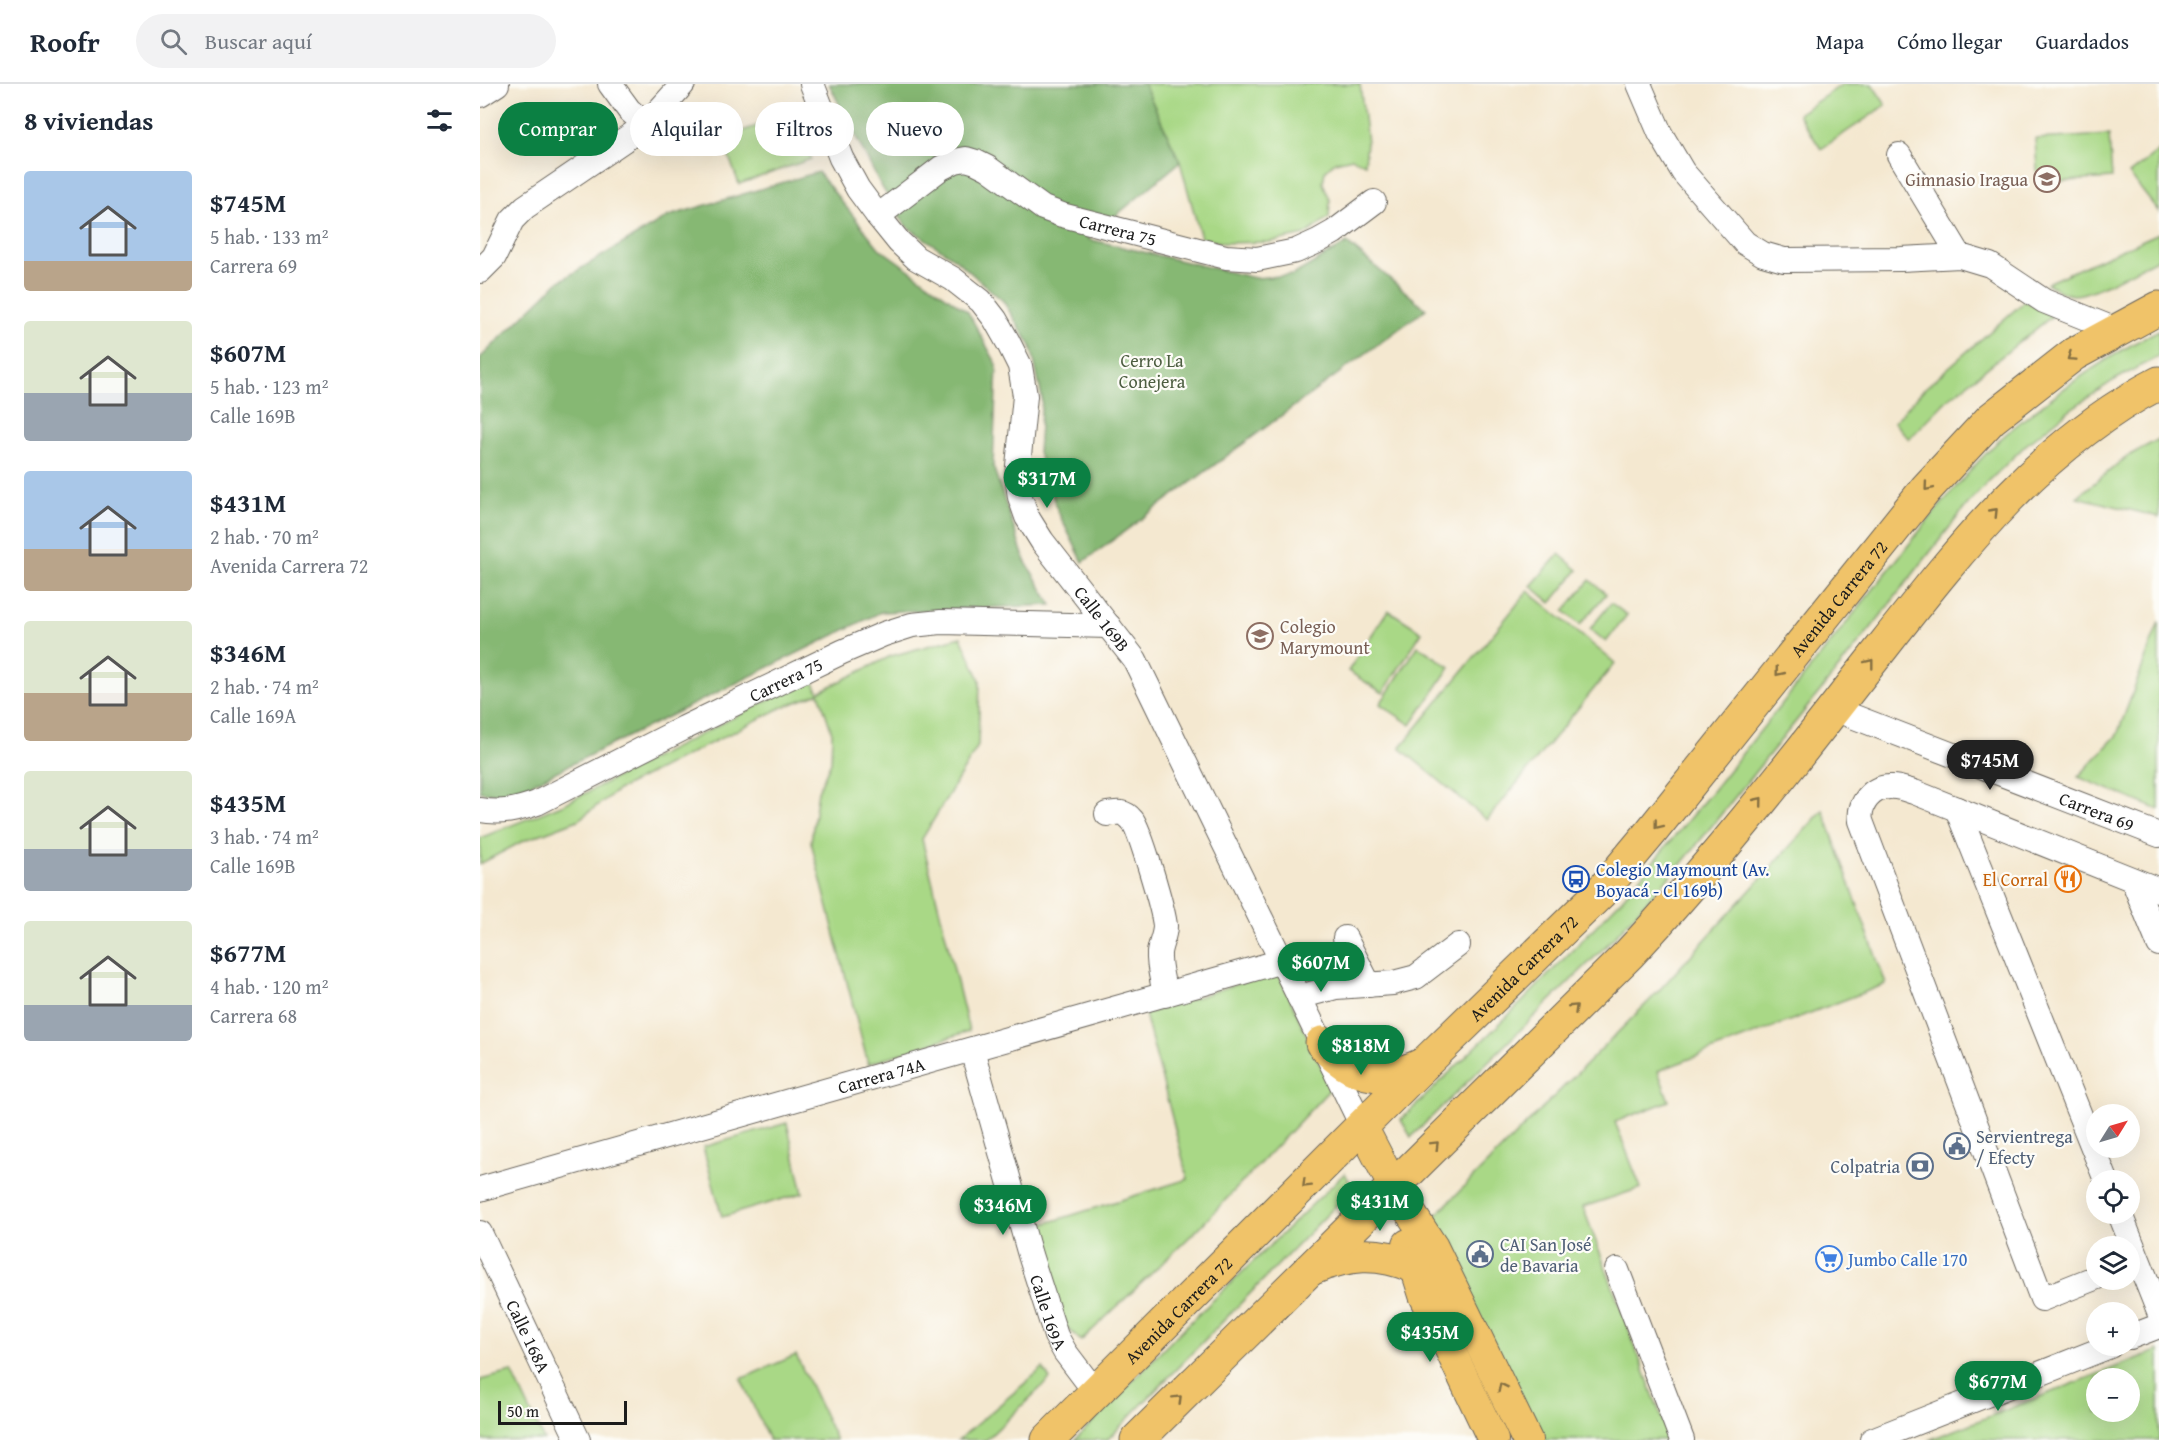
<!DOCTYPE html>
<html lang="es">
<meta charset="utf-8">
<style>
:root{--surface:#fff;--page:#f2f2f3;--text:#1f2937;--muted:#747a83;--line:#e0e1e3;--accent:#0b8043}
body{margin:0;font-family:"Gentium Book Plus",serif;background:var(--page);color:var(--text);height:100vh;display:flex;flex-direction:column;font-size:22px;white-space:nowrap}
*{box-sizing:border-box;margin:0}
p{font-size:20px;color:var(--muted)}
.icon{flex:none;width:33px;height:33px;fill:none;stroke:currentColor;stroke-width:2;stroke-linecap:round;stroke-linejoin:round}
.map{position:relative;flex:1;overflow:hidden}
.panel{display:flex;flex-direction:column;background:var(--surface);width:480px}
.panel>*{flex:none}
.top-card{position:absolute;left:18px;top:18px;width:570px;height:54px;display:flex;gap:12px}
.needle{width:39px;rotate:53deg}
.controls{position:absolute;left:1606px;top:1020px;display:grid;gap:12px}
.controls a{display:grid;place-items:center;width:54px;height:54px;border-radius:50%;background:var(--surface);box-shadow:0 6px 24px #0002;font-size:30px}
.scale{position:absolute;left:18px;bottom:15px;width:129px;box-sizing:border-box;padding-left:6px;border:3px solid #1c1c1c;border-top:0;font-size:16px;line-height:21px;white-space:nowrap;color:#1c1c1c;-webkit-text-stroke:4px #fdfcf7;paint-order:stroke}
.price{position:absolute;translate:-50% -51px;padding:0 14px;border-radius:21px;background:var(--accent);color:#fff;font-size:20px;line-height:39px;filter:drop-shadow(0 2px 3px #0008)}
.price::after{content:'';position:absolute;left:50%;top:36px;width:18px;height:14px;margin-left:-9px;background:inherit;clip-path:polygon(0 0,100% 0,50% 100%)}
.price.active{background:#222;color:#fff}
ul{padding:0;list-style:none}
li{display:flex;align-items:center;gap:18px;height:150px;padding:0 24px}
li span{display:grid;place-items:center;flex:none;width:168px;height:120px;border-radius:6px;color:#555}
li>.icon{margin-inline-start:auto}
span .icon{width:72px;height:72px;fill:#fffc;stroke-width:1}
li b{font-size:26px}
h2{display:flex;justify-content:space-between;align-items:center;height:72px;padding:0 24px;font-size:26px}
.pill{padding:0 21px;border-radius:27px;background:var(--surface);box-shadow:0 6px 24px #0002;font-size:21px;line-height:54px}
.pill.active{background:var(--accent);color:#fff}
header{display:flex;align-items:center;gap:36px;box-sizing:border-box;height:84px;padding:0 30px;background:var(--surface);border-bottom:2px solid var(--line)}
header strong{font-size:28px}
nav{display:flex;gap:33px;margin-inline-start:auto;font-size:21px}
.search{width:420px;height:54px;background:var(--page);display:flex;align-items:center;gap:15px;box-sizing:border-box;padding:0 21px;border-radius:33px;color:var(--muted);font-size:22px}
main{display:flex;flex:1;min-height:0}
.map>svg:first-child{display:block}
.green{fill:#a9d886;stroke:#627a51;stroke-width:1.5;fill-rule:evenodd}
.forest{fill:#86b873;stroke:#516a48;stroke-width:1.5}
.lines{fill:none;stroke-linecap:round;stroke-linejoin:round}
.minor-casing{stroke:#68635b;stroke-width:26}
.major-casing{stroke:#68635b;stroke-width:32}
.highway-casing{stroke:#68635b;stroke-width:35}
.minor{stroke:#fff;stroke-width:24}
.major{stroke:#f0c369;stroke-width:30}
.highway{stroke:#f0c369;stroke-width:33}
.oneway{stroke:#867042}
.labels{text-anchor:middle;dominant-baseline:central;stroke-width:4.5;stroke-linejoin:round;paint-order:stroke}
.education-label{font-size:18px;fill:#785e54;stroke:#fdfcf7;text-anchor:end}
.street-label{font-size:18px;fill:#1c1c1c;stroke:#fdfcf7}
.park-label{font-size:18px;fill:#4d5e41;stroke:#fdfcf7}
.transit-label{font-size:18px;fill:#164399;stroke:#fdfcf7;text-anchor:start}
.food-label{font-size:18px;fill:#c56008;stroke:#fdfcf7;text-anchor:end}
.service-label{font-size:18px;fill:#4e5e75;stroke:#fdfcf7;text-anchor:start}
.shop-label{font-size:18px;fill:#366cbe;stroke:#fdfcf7;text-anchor:start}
</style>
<header>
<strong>Roofr</strong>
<div class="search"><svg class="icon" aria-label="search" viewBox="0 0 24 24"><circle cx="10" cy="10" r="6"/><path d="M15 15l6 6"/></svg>Buscar aquí</div>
<nav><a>Mapa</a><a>Cómo llegar</a><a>Guardados</a></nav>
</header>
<main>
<section class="panel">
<h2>8 viviendas<svg class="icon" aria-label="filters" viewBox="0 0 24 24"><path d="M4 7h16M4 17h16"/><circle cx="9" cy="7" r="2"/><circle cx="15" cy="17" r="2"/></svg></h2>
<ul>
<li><span style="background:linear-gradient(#a9c7e8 75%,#b9a48a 0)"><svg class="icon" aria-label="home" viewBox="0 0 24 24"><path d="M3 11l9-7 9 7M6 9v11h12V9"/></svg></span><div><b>$745M</b><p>5 hab. · 133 m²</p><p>Carrera 69</p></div></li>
<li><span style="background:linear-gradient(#dfe7d0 60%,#9aa5b1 0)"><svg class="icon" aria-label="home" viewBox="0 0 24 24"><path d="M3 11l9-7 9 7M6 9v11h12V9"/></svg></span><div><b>$607M</b><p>5 hab. · 123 m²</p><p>Calle 169B</p></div></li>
<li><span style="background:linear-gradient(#a9c7e8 65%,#b9a48a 0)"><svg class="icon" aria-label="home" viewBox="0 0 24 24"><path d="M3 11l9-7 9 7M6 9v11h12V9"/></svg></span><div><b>$431M</b><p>2 hab. · 70 m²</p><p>Avenida Carrera 72</p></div></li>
<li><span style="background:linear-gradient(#dfe7d0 60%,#b9a48a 0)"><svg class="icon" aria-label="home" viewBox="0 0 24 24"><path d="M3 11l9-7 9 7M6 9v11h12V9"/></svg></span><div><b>$346M</b><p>2 hab. · 74 m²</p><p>Calle 169A</p></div></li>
<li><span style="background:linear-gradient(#dfe7d0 65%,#9aa5b1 0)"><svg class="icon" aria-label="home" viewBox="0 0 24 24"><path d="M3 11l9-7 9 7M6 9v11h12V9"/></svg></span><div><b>$435M</b><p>3 hab. · 74 m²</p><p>Calle 169B</p></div></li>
<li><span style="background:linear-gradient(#dfe7d0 70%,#9aa5b1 0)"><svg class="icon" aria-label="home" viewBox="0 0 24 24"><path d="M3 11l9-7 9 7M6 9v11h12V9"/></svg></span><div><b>$677M</b><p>4 hab. · 120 m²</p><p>Carrera 68</p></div></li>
</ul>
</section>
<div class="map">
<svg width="1679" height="1356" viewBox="0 0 1679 1356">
<rect width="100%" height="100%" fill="#fdfcf7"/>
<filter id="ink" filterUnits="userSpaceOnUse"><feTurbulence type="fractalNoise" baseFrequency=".0167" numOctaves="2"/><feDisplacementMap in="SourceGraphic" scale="12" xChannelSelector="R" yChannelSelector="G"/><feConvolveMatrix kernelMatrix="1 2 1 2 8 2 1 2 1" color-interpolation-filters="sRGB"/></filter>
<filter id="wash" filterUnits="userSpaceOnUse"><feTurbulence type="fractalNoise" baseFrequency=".008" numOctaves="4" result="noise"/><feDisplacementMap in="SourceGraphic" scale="24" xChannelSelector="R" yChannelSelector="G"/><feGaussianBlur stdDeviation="1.35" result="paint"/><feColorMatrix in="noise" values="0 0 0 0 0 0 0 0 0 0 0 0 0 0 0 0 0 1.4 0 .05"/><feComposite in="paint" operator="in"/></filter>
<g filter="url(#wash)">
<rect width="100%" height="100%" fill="#f4e8d0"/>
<g class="green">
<path d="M664 0H880L887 58 885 80 872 74 855 78 845 87 843 99 850 116 849 133 825 151 790 158 744 159 721 154 700 78Z"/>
<path d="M1363 0H1392L1406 21 1341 65 1318 30Z"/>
<path d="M315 29 331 75 259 100 242 54Z"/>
<path d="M1629 51 1632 94 1558 99 1555 55Z"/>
<path d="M1679 67V128L1649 90Z"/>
<path d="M1679 149V174C1659 183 1611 212 1593 211 1583 210 1576 205 1567 199Z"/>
<path d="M1545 217 1572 232 1466 317 1429 355 1414 338 1444 305Z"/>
<path d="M1679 246V272L1633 297 1588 327 1547 360 1508 398 1487 421 1391 544 1202 779 1124 864 931 1053 921 1036 1043 917 1142 815 1234 705 1458 424C1482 397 1505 367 1533 344 1578 307 1627 272 1679 246Z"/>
<path d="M1679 355V433L1597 413 1648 372Z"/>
<path d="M1079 470 1098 486 1071 519 1051 502Z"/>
<path d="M1110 496 1126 510 1100 541 1084 527Z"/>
<path d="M1048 507 1135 579 1007 736 920 664Z"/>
<path d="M1131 519 1147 531 1126 558 1110 545Z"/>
<path d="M908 526 942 548 903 609 868 587Z"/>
<path d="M1679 538V726L1598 693 1637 651Z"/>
<path d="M481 553 500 596 498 662 442 755 489 947 388 980 331 758 338 707 351 678 352 649 339 609 301 624 138 706 98 736 43 757 0 780V754L84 720 331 594 339 608 411 572Z"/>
<path d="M938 562 970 583 931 641 900 620Z"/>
<path d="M1343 726 1406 900 1178 987 1189 1017 1135 1038 1161 1104 1103 1123 1190 1356H1060L951 1136 1173 913Z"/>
<path d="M797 887 851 1004 720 1143 601 1257 584 1240 554 1143 708 1095 665 930Z"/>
<path d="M307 1039 323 1109 242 1133 223 1063Z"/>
<path d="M865 1089 873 1104 627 1356H595L697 1251Z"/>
<path d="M1679 1266V1356H1449ZM1650 1294V1328H1617V1294Z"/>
<path d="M316 1271 356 1356H289L261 1295Z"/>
<path d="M563 1284 570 1295 506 1356H478Z"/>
<path d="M32 1288 64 1356H0V1296Z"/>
</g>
<g class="forest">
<path d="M349 0H664L700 78 608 155 775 194 813 191 867 159 946 225 603 478 578 428 558 368 562 314 551 262 523 217 475 175 426 142 400 100Z"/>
<path d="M338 88 399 164 488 228 517 281 513 382 545 477 572 521 401 528 29 711 0 708V274L78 198 189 132Z"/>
</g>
</g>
<g filter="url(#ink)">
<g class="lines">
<defs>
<g id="minor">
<path d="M130 0 149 26 166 41"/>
<path id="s1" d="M332 0 361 74 378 105 398 132 419 158 436 174 473 195 501 217 515 235 528 258 540 282 545 312 537 392 540 413 547 433 562 457 655 576 883 1044"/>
<path d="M1159 0 1180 49 1203 88 1265 159 1283 170 1304 176 1421 175 1480 172 1510 181 1564 217 1636 246"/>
<path d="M0 11 17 0"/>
<path d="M1419 71 1480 172"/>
<path id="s2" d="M398 132 461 84 475 77 486 75 496 78 508 84 563 124 582 131 746 173 777 175 816 167 838 157 854 148 894 118"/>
<path d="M0 187 14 173 32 136 45 123 166 41 203 0"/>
<path id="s3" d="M1354 625 1679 751"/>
<path d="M1477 725 1626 1096"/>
<path id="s4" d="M0 726C21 730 37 726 57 719L204 644 362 568 404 550 432 541 461 538 629 542"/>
<path d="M627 730C637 728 645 727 652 736 660 745 684 828 685 842 685 852 680 860 679 869 678 882 683 898 685 911"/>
<path d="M1653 796 1679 860"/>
<path d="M865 854 889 901"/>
<path d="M819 913 856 903 913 899 936 893 978 861"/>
<path id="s5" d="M492 966 550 1171 576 1252 585 1268 616 1309"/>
<path id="s6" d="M0 1105 802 877"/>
<path d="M1640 1130 1679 1228"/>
<path id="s7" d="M0 1149 98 1356"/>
<path d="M1137 1186 1202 1356"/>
<path d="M1617 1193 1562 1215 1381 737C1378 720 1392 703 1410 703 1417 702 1427 706 1434 708L1679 806"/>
<path d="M1650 1253 1679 1242"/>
<path d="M1392 1356 1630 1262"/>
</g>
<g id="major">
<path d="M883 1044 913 1102 953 1163 1047 1356"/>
<path d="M928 1160 944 1211 1013 1356"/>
</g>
<g id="highway">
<path d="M842 959C871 992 904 1000 944 980"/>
<path d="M833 1184C869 1169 897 1167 934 1182"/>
<path id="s8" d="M568 1356 945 979 1120 809 1171 748 1446 405 1511 335 1594 270 1679 224"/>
<path d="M657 1356 1149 870C1229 784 1303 691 1375 598 1464 486 1549 366 1679 299"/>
</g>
</defs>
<use href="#minor" class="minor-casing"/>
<use href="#major" class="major-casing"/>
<use href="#highway" class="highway-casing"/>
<use href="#minor" class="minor"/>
<use href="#major" class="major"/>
<use href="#highway" class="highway"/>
</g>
<defs><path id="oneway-chevron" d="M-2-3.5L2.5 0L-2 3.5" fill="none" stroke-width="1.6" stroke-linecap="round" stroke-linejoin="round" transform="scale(1.5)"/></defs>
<g class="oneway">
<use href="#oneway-chevron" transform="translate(1591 273) rotate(146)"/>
<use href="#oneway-chevron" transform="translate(1448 403) rotate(130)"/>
<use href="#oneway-chevron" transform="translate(1514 428) rotate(-46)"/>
<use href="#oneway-chevron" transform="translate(1390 579) rotate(-52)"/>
<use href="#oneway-chevron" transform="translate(1299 588) rotate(129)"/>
<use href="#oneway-chevron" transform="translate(1279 717) rotate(-51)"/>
<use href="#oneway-chevron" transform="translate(1178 741) rotate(128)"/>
<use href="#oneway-chevron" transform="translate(1094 924) rotate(-44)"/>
<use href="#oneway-chevron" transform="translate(955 1061) rotate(-45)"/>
<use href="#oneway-chevron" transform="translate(826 1100) rotate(135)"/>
<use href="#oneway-chevron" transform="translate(1022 1303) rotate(-116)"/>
<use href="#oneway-chevron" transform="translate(698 1315) rotate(-45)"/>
</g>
</g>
<defs>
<symbol id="school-ring" viewBox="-11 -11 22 22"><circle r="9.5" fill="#fdfcf7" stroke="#8d6e63" stroke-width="1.5"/><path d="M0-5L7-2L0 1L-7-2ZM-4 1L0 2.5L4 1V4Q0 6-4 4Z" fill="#8d6e63"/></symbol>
<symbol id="bus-ring" viewBox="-11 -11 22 22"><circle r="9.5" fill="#fdfcf7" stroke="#1a4fb4" stroke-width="1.5"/><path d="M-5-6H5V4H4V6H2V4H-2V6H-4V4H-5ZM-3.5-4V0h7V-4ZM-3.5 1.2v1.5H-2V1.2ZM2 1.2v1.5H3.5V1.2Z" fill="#1a4fb4"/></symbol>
<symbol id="restaurant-ring" viewBox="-11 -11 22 22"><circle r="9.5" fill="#fdfcf7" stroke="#e8710a" stroke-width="1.5"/><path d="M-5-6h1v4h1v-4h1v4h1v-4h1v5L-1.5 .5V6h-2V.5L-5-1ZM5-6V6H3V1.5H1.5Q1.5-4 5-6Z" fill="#e8710a"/></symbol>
<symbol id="civic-ring" viewBox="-11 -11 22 22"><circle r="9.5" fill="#fdfcf7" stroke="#5c6f8a" stroke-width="1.5"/><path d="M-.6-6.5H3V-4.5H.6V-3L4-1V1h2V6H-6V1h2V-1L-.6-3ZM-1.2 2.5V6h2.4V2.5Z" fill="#5c6f8a"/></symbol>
<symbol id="bank-ring" viewBox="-11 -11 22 22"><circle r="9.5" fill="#fdfcf7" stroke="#5c6f8a" stroke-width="1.5"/><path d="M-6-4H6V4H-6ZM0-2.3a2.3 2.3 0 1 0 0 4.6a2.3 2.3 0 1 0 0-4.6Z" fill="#5c6f8a"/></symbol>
<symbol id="supermarket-ring" viewBox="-11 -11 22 22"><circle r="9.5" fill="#fdfcf7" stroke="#3f7fe0" stroke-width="1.5"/><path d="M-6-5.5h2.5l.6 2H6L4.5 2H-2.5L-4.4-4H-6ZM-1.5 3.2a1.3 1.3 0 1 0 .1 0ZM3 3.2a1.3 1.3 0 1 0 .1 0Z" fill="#3f7fe0"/></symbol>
</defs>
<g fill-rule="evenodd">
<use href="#school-ring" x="1552" y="80" width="30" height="30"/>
<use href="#school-ring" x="765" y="537" width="30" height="30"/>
<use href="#bus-ring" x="1081" y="780" width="30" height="30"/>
<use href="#restaurant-ring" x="1573" y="780" width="30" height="30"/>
<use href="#civic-ring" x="1462" y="1047" width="30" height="30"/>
<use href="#bank-ring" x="1425" y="1067" width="30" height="30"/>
<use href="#civic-ring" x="985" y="1155" width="30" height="30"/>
<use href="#supermarket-ring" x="1334" y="1160" width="30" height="30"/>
</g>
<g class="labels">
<g class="education-label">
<text x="1548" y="95">Gimnasio Iragua</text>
<text x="800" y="542" text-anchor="start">Colegio<tspan x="800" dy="21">Marymount</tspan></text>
</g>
<g class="street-label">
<text stroke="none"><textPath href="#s2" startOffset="276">Carrera 75</textPath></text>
<text stroke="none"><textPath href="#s8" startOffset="1156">Avenida Carrera 72</textPath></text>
<text stroke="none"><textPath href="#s1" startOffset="639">Calle 169B</textPath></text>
<text stroke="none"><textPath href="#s4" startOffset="336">Carrera 75</textPath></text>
<text stroke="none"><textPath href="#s3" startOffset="282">Carrera 69</textPath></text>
<text stroke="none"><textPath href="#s8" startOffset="670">Avenida Carrera 72</textPath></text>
<text stroke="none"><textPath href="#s6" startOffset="417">Carrera 74A</textPath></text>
<text stroke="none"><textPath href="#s8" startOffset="184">Avenida Carrera 72</textPath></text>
<text stroke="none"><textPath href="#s5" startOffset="273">Calle 169A</textPath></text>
<text stroke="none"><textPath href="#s7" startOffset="114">Calle 168A</textPath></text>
</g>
<g class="park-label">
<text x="672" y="276">Cerro La<tspan x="672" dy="21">Conejera</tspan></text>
</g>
<g class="transit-label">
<text x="1116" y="785">Colegio Maymount (Av.<tspan x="1116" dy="21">Boyacá - Cl 169b)</tspan></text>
</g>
<g class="food-label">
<text x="1568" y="795">El Corral</text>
</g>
<g class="service-label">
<text x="1496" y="1052">Servientrega<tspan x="1496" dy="21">/ Efecty</tspan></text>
<text x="1420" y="1082" text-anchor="end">Colpatria</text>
<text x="1020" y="1160">CAI San José<tspan x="1020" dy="21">de Bavaria</tspan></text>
</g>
<g class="shop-label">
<text x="1368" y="1175">Jumbo Calle 170</text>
</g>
</g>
</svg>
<div class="controls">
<a><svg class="needle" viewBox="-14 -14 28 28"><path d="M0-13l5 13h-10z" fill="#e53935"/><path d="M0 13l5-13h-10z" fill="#747a83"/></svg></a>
<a><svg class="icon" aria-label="locate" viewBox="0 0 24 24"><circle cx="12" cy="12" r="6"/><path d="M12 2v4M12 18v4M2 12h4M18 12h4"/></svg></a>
<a><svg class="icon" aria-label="layers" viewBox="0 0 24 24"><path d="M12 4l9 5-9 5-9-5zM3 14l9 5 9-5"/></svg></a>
<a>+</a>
<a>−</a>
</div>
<div class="scale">50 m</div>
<b class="price" style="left:567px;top:425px">$317M</b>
<b class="price active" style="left:1510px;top:707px">$745M</b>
<b class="price" style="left:841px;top:909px">$607M</b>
<b class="price" style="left:881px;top:992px">$818M</b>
<b class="price" style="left:900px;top:1148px">$431M</b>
<b class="price" style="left:523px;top:1152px">$346M</b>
<b class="price" style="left:950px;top:1279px">$435M</b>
<b class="price" style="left:1518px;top:1328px">$677M</b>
<div class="top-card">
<a class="pill active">Comprar</a>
<a class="pill">Alquilar</a>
<a class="pill">Filtros</a>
<a class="pill">Nuevo</a>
</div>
</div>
</main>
